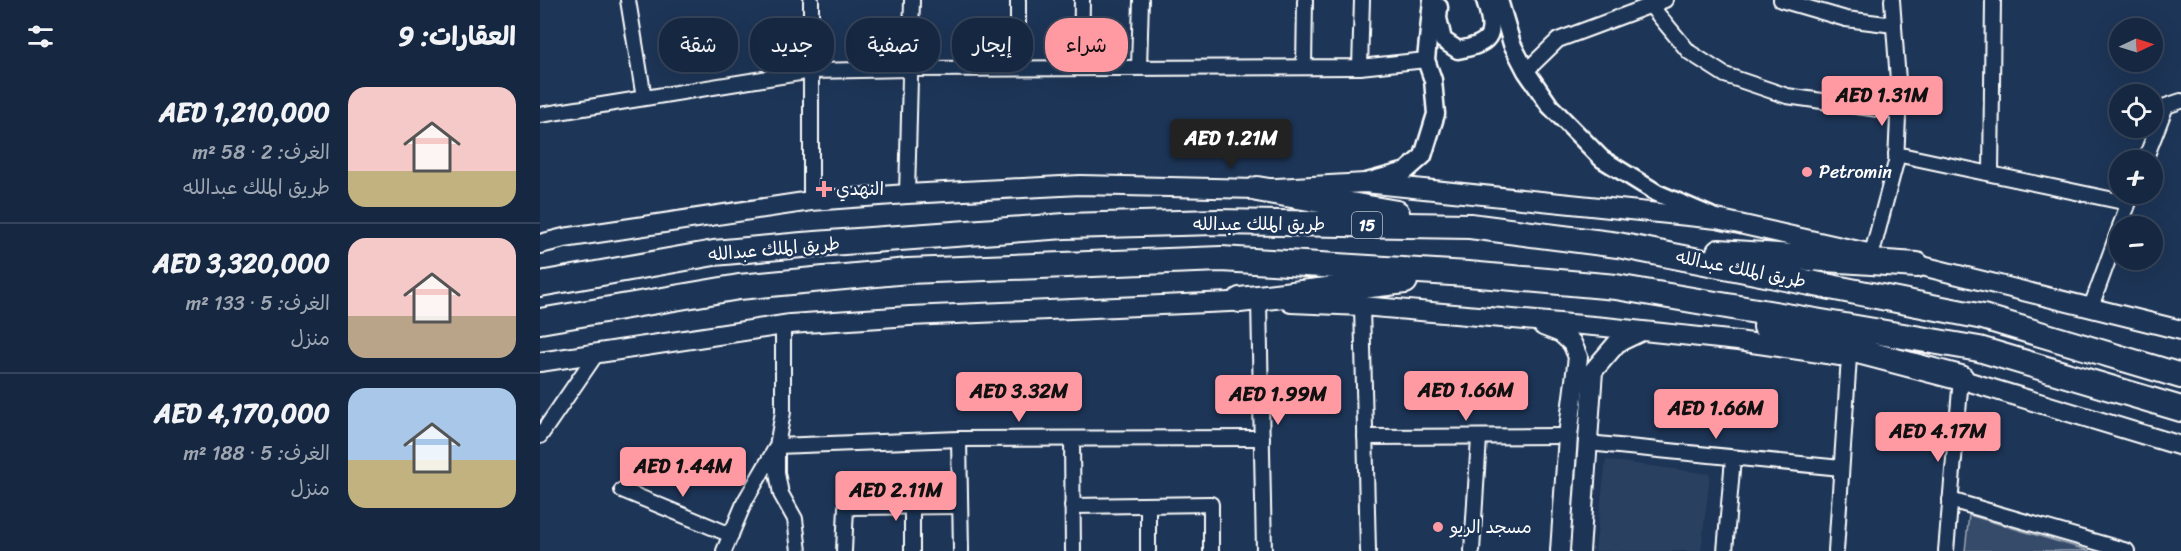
<!DOCTYPE html>
<html lang="ar">
<meta charset="utf-8">
<style>
:root{--surface:#162841;--page:#23344c;--text:#f1f3f6;--muted:#9ea6b1;--line:#35445a;--accent:#ff9aa2}
body{margin:0;font-family:Sriracha,"Playpen Sans Arabic",sans-serif;background:var(--page);color:var(--text);direction:rtl;height:100vh;display:flex;flex-direction:column;font-size:22px;white-space:nowrap}
*{box-sizing:border-box;margin:0}
p{font-size:20px;color:var(--muted)}
.icon{flex:none;width:33px;height:33px;fill:none;stroke:currentColor;stroke-width:2;stroke-linecap:round;stroke-linejoin:round}
.map{position:relative;flex:1;overflow:hidden;direction:ltr}
.drawer{display:flex;flex-direction:column;background:var(--surface);width:540px}
.drawer>*{flex:none}
.top-card{position:absolute;left:18px;top:18px;width:570px;height:54px;direction:rtl;display:flex;gap:12px}
.needle{width:39px;rotate:86deg}
.buttons{position:absolute;left:1569px;top:18px;display:grid;gap:12px}
.buttons a{display:grid;place-items:center;width:54px;height:54px;border-radius:50%;background:var(--surface);box-shadow:0 6px 24px #0002,0 0 0 2px var(--line);font-size:30px}
.price{position:absolute;translate:-50% -51px;padding:0 14px;border-radius:6px;background:var(--accent);color:#111;font-size:20px;line-height:39px;filter:drop-shadow(0 2px 3px #0008)}
.price::after{content:'';position:absolute;left:50%;top:36px;width:18px;height:14px;margin-left:-9px;background:inherit;clip-path:polygon(0 0,100% 0,50% 100%)}
.price.active{background:#222;color:#fff}
ul{padding:0;list-style:none}
li{display:flex;align-items:center;gap:18px;height:150px;padding:0 24px}
li+li{border-top:2px solid var(--line)}
li span{display:grid;place-items:center;flex:none;width:168px;height:120px;border-radius:18px;color:#555}
li>.icon{margin-inline-start:auto}
span .icon{width:72px;height:72px;fill:#fffc;stroke-width:1}
li b{font-size:26px}
h2{display:flex;justify-content:space-between;align-items:center;height:72px;padding:0 24px;font-size:26px}
.pill{padding:0 21px;border-radius:24px;background:var(--surface);box-shadow:0 6px 24px #0002,0 0 0 2px var(--line);font-size:21px;line-height:54px}
.pill.active{background:var(--accent);color:#111}
main{display:flex;flex:1;min-height:0}
.map>svg:first-child{display:block}
.built{fill:#2a4161}
.green{fill:#364b69;stroke:#9aa5b4;stroke-width:1.5}
.lines{fill:none;stroke-linecap:round;stroke-linejoin:round}
.minor-casing{stroke:#fff;stroke-width:18}
.tertiary-casing{stroke:#fff;stroke-width:21}
.secondary-casing{stroke:#fff;stroke-width:22}
.motorway-casing{stroke:#fff;stroke-width:28}
.minor{stroke:#1d3557;stroke-width:14}
.tertiary{stroke:#1d3557;stroke-width:16}
.secondary{stroke:#1d3557;stroke-width:18}
.motorway{stroke:#1d3557;stroke-width:24}
.poi-dot{fill:#ff9aa2;stroke:#1d3557;stroke-width:2}
.labels{text-anchor:middle;dominant-baseline:central;stroke-width:5;stroke-linejoin:round;paint-order:stroke}
.shield{fill:#1d3557;stroke:#bbc2cd;stroke-width:1.5}
.shield-label{font-size:16px;font-weight:bold;fill:#fff}
.poi-label{font-size:18px;fill:#fff;stroke:#1d3557;text-anchor:start}
.street-label{font-size:18px;fill:#fff;stroke:#1d3557}
</style>
<main>
<div class="map">
<svg width="1641" height="551" viewBox="0 0 1641 551">
<rect width="100%" height="100%" fill="#1d3557"/>
<filter id="ink" filterUnits="userSpaceOnUse"><feTurbulence type="fractalNoise" baseFrequency=".0167" numOctaves="2"/><feDisplacementMap in="SourceGraphic" scale="12" xChannelSelector="R" yChannelSelector="G"/><feConvolveMatrix kernelMatrix="1 2 1 2 8 2 1 2 1" color-interpolation-filters="sRGB"/></filter>
<g filter="url(#ink)">
<path class="built" d="M1066 460 1170 474 1161 551H1055Z"/>
<path class="green" d="M1429 515 1550 551H1425Z"/>
<g class="lines">
<defs>
<g id="minor">
<path d="M88 0 104 98"/>
<path d="M271 0V201"/>
<path d="M478 0V68"/>
<path d="M1241 0 1306 19 1354 25"/>
<path d="M1111 6 1149 52 1185 75 1247 96 1359 112"/>
<path d="M599 67 601 0"/>
<path d="M764 67 765 0"/>
<path d="M820 67 822 0"/>
<path d="M541 68 542 0"/>
<path d="M986 71 1018 40 1125 0"/>
<path d="M0 115 272 71 370 69 820 67 886 60"/>
<path d="M1356 154 1588 203"/>
<path d="M1605 160 1626 106 1641 101"/>
<path d="M1451 173 1453 0"/>
<path d="M367 194 372 0"/>
<path d="M1580 226 1592 194"/>
<path d="M1332 253 1356 162 1359 94 1352 0"/>
<path d="M719 301 724 551"/>
<path d="M822 306 828 551"/>
<path d="M1551 307 1580 227"/>
<path d="M0 436 57 353"/>
<path d="M825 437 1028 436"/>
<path d="M419 439 421 551"/>
<path d="M532 439 533 551"/>
<path d="M1048 443 1301 468"/>
<path d="M82 490 191 535"/>
<path d="M1410 500 1587 551"/>
<path d="M532 506 671 504V551"/>
<path d="M184 551 205 501 237 446 243 412V325"/>
<path d="M259 551 255 519 241 494 237 473V446L419 439 722 438"/>
<path d="M304 551 306 507 420 506"/>
<path d="M372 551V506"/>
<path d="M608 551V505"/>
<path d="M932 551 939 438"/>
<path d="M1185 551 1193 458"/>
<path d="M1296 551 1309 357"/>
<path d="M1406 551 1421 378"/>
</g>
<g id="tertiary">
<path d="M959 0 972 44 986 71 1010 106 1062 159 1117 193 1171 216"/>
<path d="M899 7 898 18 903 40 918 50C955 43 955 33 945 0"/>
<path d="M826 182 866 171 883 156 896 114 893 80 886 60 892 0"/>
</g>
<g id="secondary">
<path d="M0 244 24 238 271 201 367 194 540 185 717 189 825 183 1177 219 1328 253"/>
<path d="M1366 262 1641 330"/>
<path d="M751 303 822 306 1065 327 1198 341 1300 356"/>
<path d="M1003 326 1021 333 1032 343 1038 357 1028 436 1020 551"/>
<path d="M0 362 250 324 370 316 712 301"/>
<path d="M1410 376 1641 446"/>
<path d="M1040 551 1053 371 1077 343 1100 332"/>
</g>
<g id="motorway">
<path d="M717 189 857 213"/>
<path d="M1179 252 1377 265"/>
<path d="M0 284 174 253 262 245 525 226 677 222 930 226 1078 245 1443 317 1641 376"/>
<path d="M700 300 865 281"/>
<path d="M0 321 199 287 368 271 681 259 928 274 1076 287 1439 349 1641 409"/>
<path d="M1226 327 1421 378"/>
</g>
</defs>
<use href="#minor" class="minor-casing"/>
<use href="#tertiary" class="tertiary-casing"/>
<use href="#secondary" class="secondary-casing"/>
<use href="#motorway" class="motorway-casing"/>
<use href="#minor" class="minor"/>
<use href="#tertiary" class="tertiary"/>
<use href="#secondary" class="secondary"/>
<use href="#motorway" class="motorway"/>
</g>
</g>
<g class="poi-dot">
<circle cx="1267" cy="172" r="6"/>
<path d="M281 180h6v6h6v6h-6v6h-6v-6h-6v-6h6z"/>
<circle cx="898" cy="527" r="6"/>
</g>
<g class="labels">
<rect class="shield" x="812" y="212" width="30" height="26" rx="4.5"/>
<g class="shield-label">
<text x="827" y="225">15</text>
</g>
<g class="poi-label">
<text x="1279" y="172">Petromin</text>
<text x="296" y="189">النهدي</text>
<text x="910" y="527">مسجد الريو</text>
</g>
<g class="street-label">
<text x="719" y="224">طريق الملك عبدالله</text>
<text transform="translate(234 249) rotate(-5)">طريق الملك عبدالله</text>
<text transform="translate(1201 269) rotate(11)">طريق الملك عبدالله</text>
</g>
</g>
</svg>
<div class="buttons">
<a><svg class="needle" viewBox="-14 -14 28 28"><path d="M0-13l5 13h-10z" fill="#e53935"/><path d="M0 13l5-13h-10z" fill="#9ea6b1"/></svg></a>
<a><svg class="icon" aria-label="locate" viewBox="0 0 24 24"><circle cx="12" cy="12" r="6"/><path d="M12 2v4M12 18v4M2 12h4M18 12h4"/></svg></a>
<a>+</a>
<a>−</a>
</div>
<b class="price" style="left:1342px;top:127px">AED 1.31M</b>
<b class="price active" style="left:691px;top:170px">AED 1.21M</b>
<b class="price" style="left:926px;top:422px">AED 1.66M</b>
<b class="price" style="left:479px;top:423px">AED 3.32M</b>
<b class="price" style="left:738px;top:426px">AED 1.99M</b>
<b class="price" style="left:1176px;top:440px">AED 1.66M</b>
<b class="price" style="left:1398px;top:463px">AED 4.17M</b>
<b class="price" style="left:143px;top:498px">AED 1.44M</b>
<b class="price" style="left:356px;top:522px">AED 2.11M</b>
<div class="top-card">
<a class="pill active">شراء</a>
<a class="pill">إيجار</a>
<a class="pill">تصفية</a>
<a class="pill">جديد</a>
<a class="pill">شقة</a>
</div>
</div>
<section class="drawer">
<h2>العقارات: 9<svg class="icon" aria-label="filters" viewBox="0 0 24 24"><path d="M4 7h16M4 17h16"/><circle cx="9" cy="7" r="2"/><circle cx="15" cy="17" r="2"/></svg></h2>
<ul>
<li><span style="background:linear-gradient(#f6c9c9 70%,#c2b280 0)"><svg class="icon" aria-label="home" viewBox="0 0 24 24"><path d="M3 11l9-7 9 7M6 9v11h12V9"/></svg></span><div><b>AED 1,210,000</b><p>الغرف: 2 · 58 m²</p><p>طريق الملك عبدالله</p></div></li>
<li><span style="background:linear-gradient(#f6c9c9 65%,#b9a48a 0)"><svg class="icon" aria-label="home" viewBox="0 0 24 24"><path d="M3 11l9-7 9 7M6 9v11h12V9"/></svg></span><div><b>AED 3,320,000</b><p>الغرف: 5 · 133 m²</p><p>منزل</p></div></li>
<li><span style="background:linear-gradient(#a9c7e8 60%,#c2b280 0)"><svg class="icon" aria-label="home" viewBox="0 0 24 24"><path d="M3 11l9-7 9 7M6 9v11h12V9"/></svg></span><div><b>AED 4,170,000</b><p>الغرف: 5 · 188 m²</p><p>منزل</p></div></li>
</ul>
</section>
</main>
